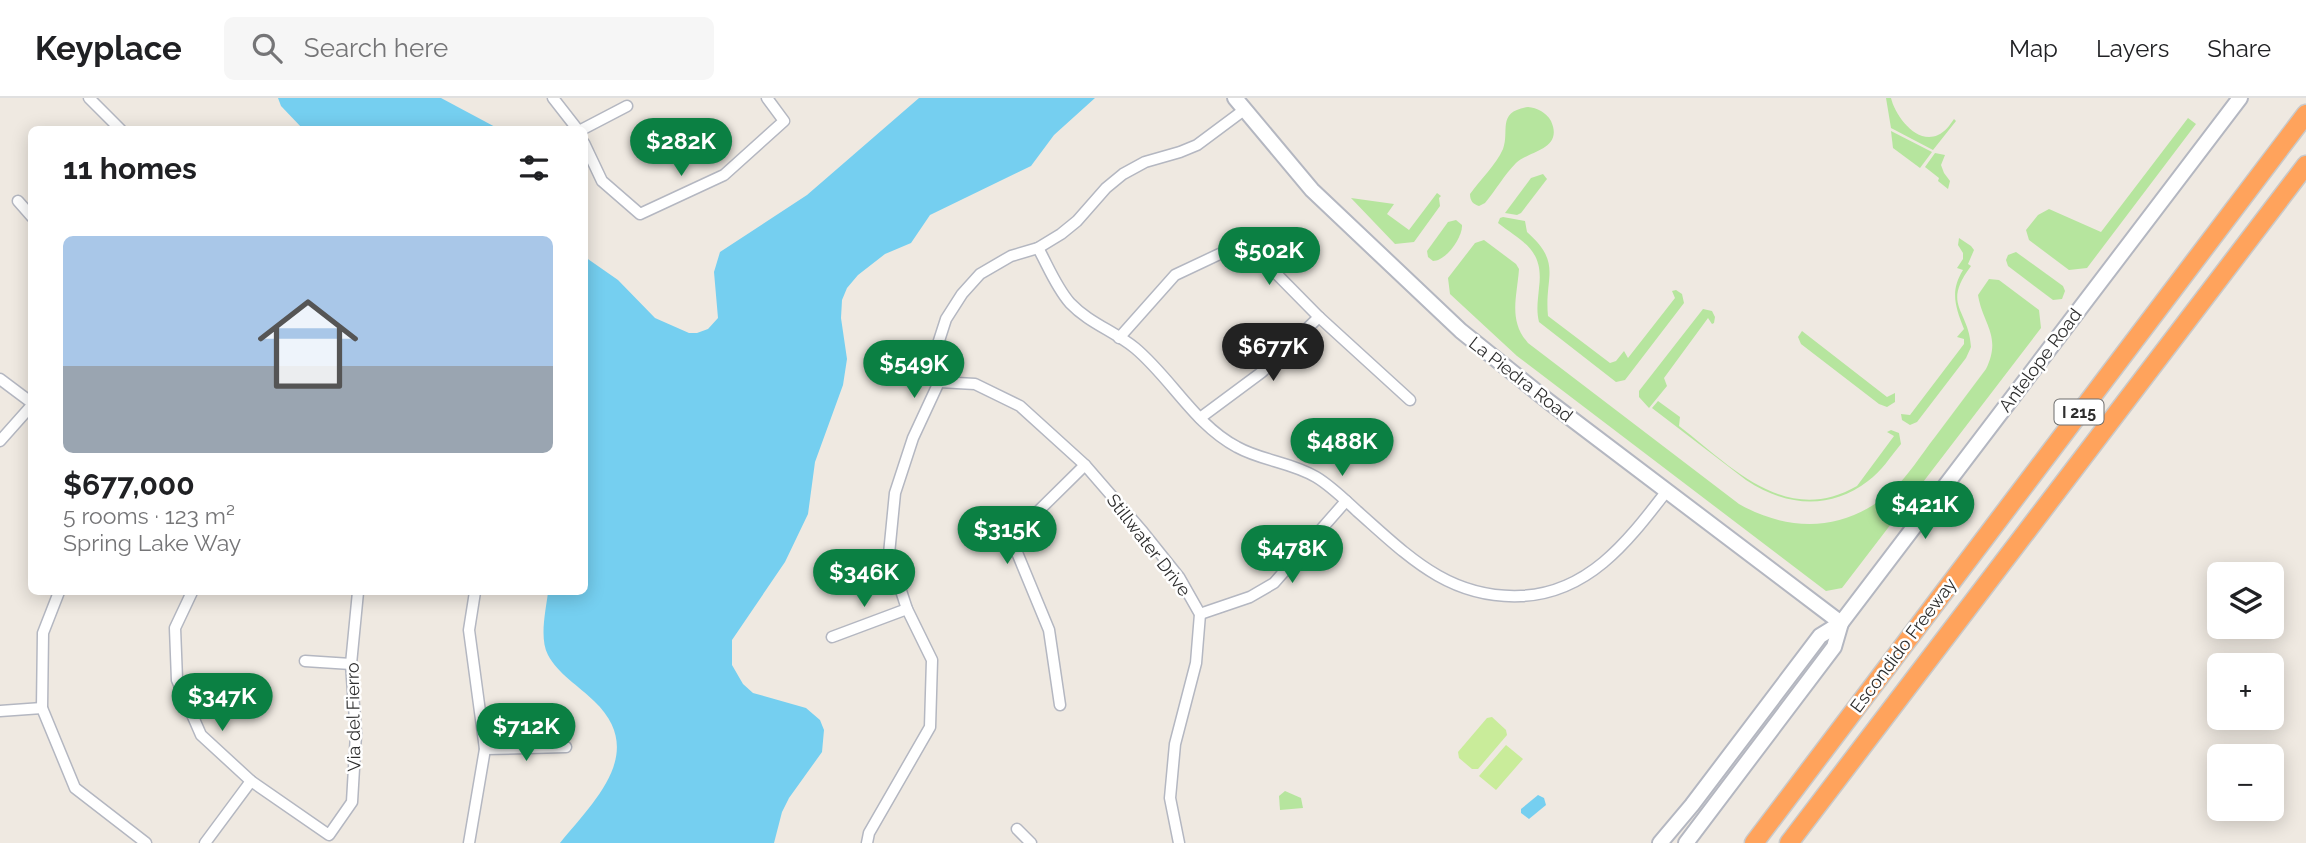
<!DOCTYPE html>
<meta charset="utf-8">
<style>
:root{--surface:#fff;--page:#f6f6f6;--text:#202124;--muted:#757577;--line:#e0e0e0;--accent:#0b8043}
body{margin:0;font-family:Raleway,sans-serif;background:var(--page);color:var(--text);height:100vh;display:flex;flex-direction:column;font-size:26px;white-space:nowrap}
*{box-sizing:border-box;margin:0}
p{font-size:23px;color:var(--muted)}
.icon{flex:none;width:38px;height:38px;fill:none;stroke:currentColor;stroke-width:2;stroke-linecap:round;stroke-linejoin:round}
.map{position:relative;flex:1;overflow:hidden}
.drawer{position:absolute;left:28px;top:28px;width:560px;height:469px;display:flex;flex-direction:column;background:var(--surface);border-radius:10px;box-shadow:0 4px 18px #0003}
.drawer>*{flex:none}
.tools{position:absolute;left:2207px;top:464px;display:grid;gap:14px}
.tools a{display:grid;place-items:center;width:77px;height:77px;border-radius:10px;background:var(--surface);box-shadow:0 4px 18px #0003;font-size:35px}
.price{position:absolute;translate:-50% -60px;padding:0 16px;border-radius:24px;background:var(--accent);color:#fff;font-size:23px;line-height:46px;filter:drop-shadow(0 2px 4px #0008)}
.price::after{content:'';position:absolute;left:50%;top:42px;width:21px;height:16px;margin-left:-10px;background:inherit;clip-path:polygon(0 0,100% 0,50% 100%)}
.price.on{background:#222;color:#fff}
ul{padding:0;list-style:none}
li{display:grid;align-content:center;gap:14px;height:371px;padding:0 35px}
li span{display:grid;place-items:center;height:217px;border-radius:10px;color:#555}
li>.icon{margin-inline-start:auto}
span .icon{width:126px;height:126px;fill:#fffc;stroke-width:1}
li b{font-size:30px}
h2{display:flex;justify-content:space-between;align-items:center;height:84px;padding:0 35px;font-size:30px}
header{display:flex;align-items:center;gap:42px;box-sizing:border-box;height:98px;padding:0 35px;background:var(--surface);border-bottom:2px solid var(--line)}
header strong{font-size:33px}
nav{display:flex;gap:38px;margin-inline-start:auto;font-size:24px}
.search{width:490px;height:63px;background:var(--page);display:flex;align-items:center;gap:18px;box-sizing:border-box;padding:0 24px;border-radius:10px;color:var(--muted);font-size:26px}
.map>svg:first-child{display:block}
.green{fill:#b6e59e}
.pitch{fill:#c9ec9a}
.water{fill:#75cff0}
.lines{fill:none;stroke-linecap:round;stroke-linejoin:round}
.street-casing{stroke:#b4b7c1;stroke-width:13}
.secondary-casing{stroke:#b4b7c1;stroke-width:18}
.highway-casing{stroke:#c9c9c9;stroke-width:21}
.street{stroke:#fff;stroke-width:10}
.secondary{stroke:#fff;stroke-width:14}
.highway{stroke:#ffa35c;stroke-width:18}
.labels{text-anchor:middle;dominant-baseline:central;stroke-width:5;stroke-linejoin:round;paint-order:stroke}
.shield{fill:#fff;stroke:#6d6d6d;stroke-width:2}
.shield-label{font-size:16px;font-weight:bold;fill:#2e2e2e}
.street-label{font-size:18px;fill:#2e2e2e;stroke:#fff}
</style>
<header>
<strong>Keyplace</strong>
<div class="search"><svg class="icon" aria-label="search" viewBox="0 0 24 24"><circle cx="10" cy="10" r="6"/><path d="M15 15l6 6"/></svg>Search here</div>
<nav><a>Map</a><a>Layers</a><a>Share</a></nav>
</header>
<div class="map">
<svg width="2306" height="745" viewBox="0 0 2306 745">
<rect width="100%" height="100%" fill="#efe9e1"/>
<g class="green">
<path d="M1886 0H1891C1895 17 1916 47 1938 37 1945 34 1950 27 1954 21L1956 23 1933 52 1891 30Z"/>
<path d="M1528 9C1537 10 1546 14 1551 23 1564 52 1528 53 1516 65 1504 77 1496 92 1485 105L1479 108C1473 106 1470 103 1470 96 1480 82 1496 67 1503 51 1510 33 1496 14 1528 9Z"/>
<path d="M2188 20 2196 26 2087 170 2069 172 2029 142 2026 132 2038 117 2049 111 2101 134Z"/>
<path d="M1891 33 1932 54 1920 70 1893 50Z"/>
<path d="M1935 55 1945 57 1941 67 1944 75 1950 83 1948 91 1938 83 1939 80 1925 69Z"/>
<path d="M1543 76 1547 81 1521 115 1517 117 1505 115 1531 80Z"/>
<path d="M1437 95 1441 98 1439 100 1440 108 1414 144 1395 146 1351 100 1394 106 1387 116 1409 132Z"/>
<path d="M1503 119 1525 123 1527 134C1563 166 1544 178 1548 218L1610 265 1616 263 1624 253 1628 260 1675 200 1672 193 1676 192 1682 196 1684 205 1625 282 1616 284 1539 224C1536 212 1538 202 1539 190 1544 152 1524 145 1498 125L1500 120Z"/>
<path d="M1456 122 1462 127C1463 139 1446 163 1433 163L1428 159 1427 153 1448 124Z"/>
<path d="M1959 140 1971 148 1974 152 1968 166 1971 168C1941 208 1969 211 1971 249L1966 260 1917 324 1910 327 1902 322 1901 316 1910 317 1964 246V241L1957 239 1964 231C1955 208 1950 193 1963 172L1957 170 1963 161V155L1958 147Z"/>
<path d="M1484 142 1516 166 1519 171C1517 199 1508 222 1528 245L1739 406C1791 435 1845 434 1892 393 1908 378 1921 357 1935 339 1952 316 1969 294 1986 271 2002 238 1983 227 1978 197L1989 181 1999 182 2039 212 2041 230 1842 490 1826 493 1517 258 1450 196 1448 180 1475 145Z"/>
<path d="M2016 154 2063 188 2065 193 2062 201 2053 202 2008 168 2006 162 2008 157Z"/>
<path d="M1703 211 1712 213 1715 219 1714 225 1712 226 1708 220 1664 280 1667 288 1649 310 1639 299V293Z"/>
<path d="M1802 233 1887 299 1895 295V304L1887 309 1879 306 1801 246 1798 239Z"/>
<path d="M1658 303 1680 319 1679 328C1732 369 1786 429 1857 388L1894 338 1887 334 1891 332 1899 335 1901 346C1891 358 1881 374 1868 383 1829 413 1785 408 1746 382L1652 310Z"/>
<path d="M1285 693 1301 700 1303 710 1280 712 1279 698Z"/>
</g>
<g class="pitch">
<path d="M1492 619 1506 632 1507 637 1478 671H1472L1459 660 1458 654 1487 620Z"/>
<path d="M1506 647 1523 661 1496 692 1479 678Z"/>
</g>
<g class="water">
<path d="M278 0H441L499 31H303L281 8Z"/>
<path d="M919 0H1095L1054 37 1031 68 930 117 911 145 885 156 858 177 847 190 842 202 841 220 847 261 843 287 815 364 808 416 785 464 732 542V567L743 586 753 595 806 610 820 622 824 632 822 654 789 700 782 714 774 745H560C594 703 648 654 594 603 579 588 558 576 548 557 539 540 546 512 548 494H584L585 159 618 182 655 220 689 235H697L708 231 718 220 714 174 720 154 807 97Z"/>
<path d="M1538 697 1544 700 1546 707 1529 721 1521 715V711Z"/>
</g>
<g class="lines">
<defs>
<g id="street">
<path d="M89 0 121 32"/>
<path d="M553 0 578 32"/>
<path d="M581 32 627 8"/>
<path d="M584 45 602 83 640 116 724 77 784 23 767 0"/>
<path d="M18 103 32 119"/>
<path d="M1038 150C1048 168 1056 189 1070 205 1089 225 1114 233 1135 250 1171 280 1195 327 1237 349 1262 363 1291 364 1316 379 1331 388 1344 401 1357 413 1407 457 1448 501 1521 498 1589 495 1628 443 1666 394"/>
<path d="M1119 240 1175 177 1245 144 1319 219 1410 302"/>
<path d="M0 281 32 305"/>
<path d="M939 284 975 286 1020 308 1085 367 1143 434 1179 479 1200 516 1196 565 1175 646 1170 700 1179 745"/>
<path d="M1200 320 1262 274 1319 219"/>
<path d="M0 343 32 307"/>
<path d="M59 494 43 535 42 610 75 690 146 745"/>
<path d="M192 494 175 530 177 582 201 637 251 683 329 737 352 704 356 636 351 566 358 494"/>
<path d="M1200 516 1250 499 1274 485 1346 403"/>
<path d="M832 539 907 511"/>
<path d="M305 563 351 566"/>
<path d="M1060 607 1049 532 1011 440 1085 367"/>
<path d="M0 613 42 610"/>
<path d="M485 651 566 649"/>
<path d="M1017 731 1031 745"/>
<path d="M205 745 251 683"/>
<path d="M469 745 485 651 469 532 475 494"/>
<path d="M867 745 869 735 930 629 932 562 907 511 889 456 895 395 913 340 939 284 936 252 946 221 962 196 980 176 1011 158 1038 150 1061 136 1077 123 1106 90 1123 76 1145 64 1180 54 1197 47 1244 12"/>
</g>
<g id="secondary">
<path d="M1235 0 1312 92 1461 233 1548 303 1841 525"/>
<path d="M1660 745 1692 707 1820 538 1841 525 2240 0"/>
<path d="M1686 745 1834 549 1841 525"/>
</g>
<g id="highway">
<path d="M1754 745 2306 16"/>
<path d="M1789 745 2306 67"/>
</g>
</defs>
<use href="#street" class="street-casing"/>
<use href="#secondary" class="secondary-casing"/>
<use href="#highway" class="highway-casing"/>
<use href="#street" class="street"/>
<use href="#secondary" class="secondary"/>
<use href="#highway" class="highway"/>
</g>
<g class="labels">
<rect class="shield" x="2054.5" y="301.5" width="49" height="25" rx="5"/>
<g class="shield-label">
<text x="2079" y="314">I 215</text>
</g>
<g class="street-label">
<text transform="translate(2040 262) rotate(-53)">Antelope Road</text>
<text transform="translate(1521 281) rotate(38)">La Piedra Road</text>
<text transform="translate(1149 447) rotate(52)">Stillwater Drive</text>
<text transform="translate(1903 547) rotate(-53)">Escondido Freeway</text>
<text transform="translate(353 619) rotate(-91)">Via del Fierro</text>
</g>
</g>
</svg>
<div class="tools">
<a><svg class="icon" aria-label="layers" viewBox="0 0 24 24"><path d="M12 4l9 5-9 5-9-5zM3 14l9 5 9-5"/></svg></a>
<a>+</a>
<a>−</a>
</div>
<b class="price" style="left:681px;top:80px">$282K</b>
<b class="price" style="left:1269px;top:189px">$502K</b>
<b class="price on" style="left:1273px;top:285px">$677K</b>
<b class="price" style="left:914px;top:302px">$549K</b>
<b class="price" style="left:1342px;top:380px">$488K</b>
<b class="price" style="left:1925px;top:443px">$421K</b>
<b class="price" style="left:1007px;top:468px">$315K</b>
<b class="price" style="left:1292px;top:487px">$478K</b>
<b class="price" style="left:864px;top:511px">$346K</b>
<b class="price" style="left:222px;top:635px">$347K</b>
<b class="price" style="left:526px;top:665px">$712K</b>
<section class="drawer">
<h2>11 homes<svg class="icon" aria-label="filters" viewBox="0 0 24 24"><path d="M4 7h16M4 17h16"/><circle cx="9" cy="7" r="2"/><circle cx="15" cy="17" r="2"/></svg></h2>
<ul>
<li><span style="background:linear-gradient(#a9c7e8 60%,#9aa5b1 0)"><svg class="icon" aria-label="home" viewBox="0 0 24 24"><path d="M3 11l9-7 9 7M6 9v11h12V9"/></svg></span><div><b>$677,000</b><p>5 rooms · 123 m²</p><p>Spring Lake Way</p></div></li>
</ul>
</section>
</div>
